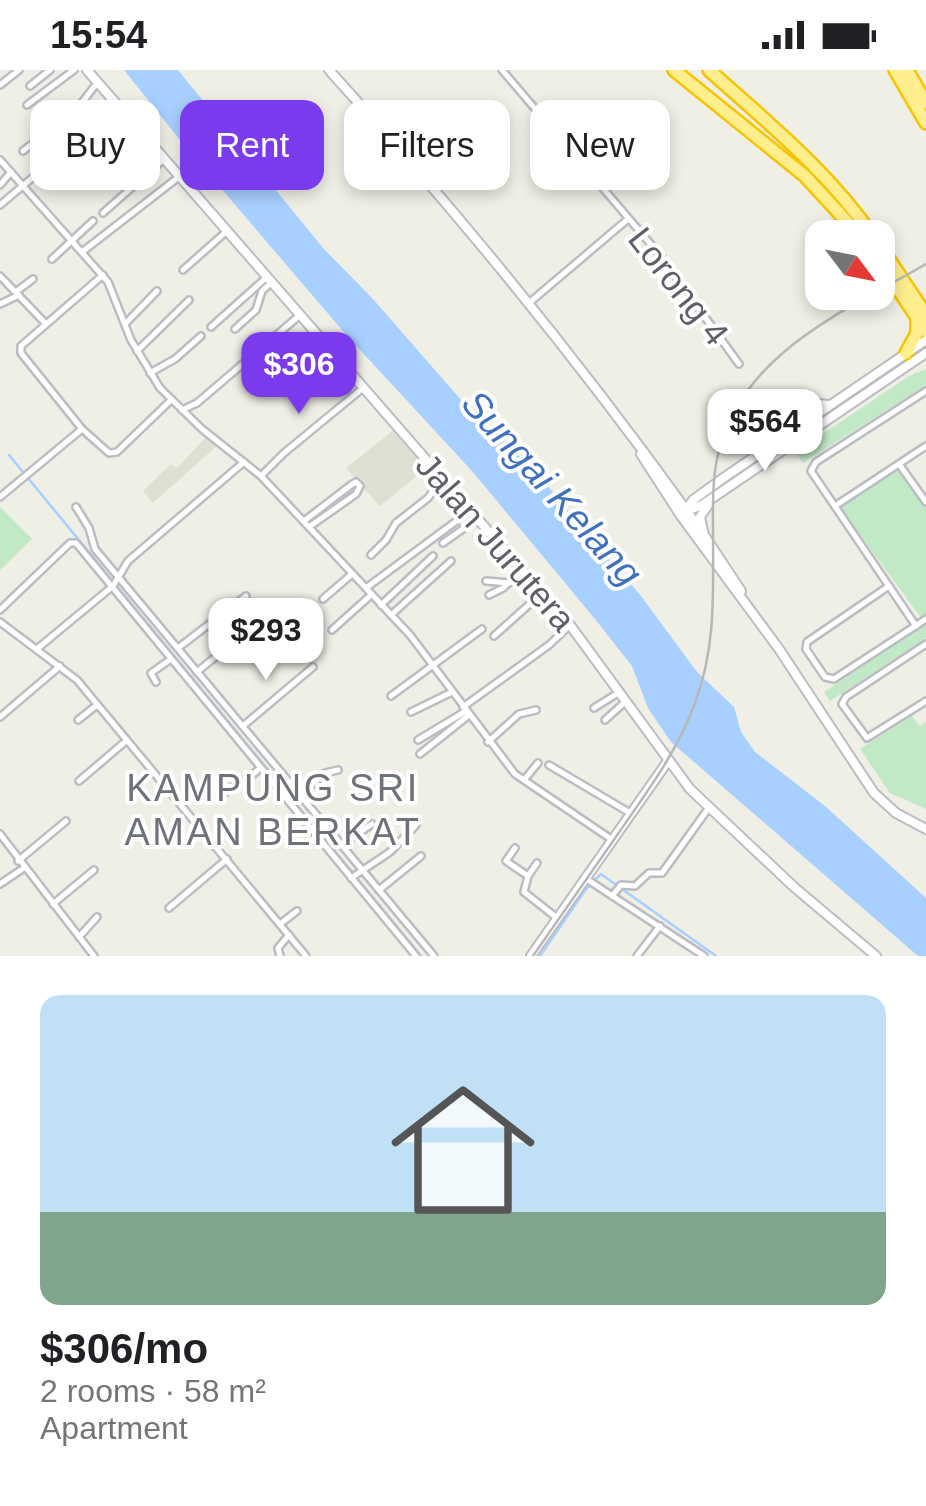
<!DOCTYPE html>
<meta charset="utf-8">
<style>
:root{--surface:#fff;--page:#f2f2f2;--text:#202124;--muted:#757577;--line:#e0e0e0;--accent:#7c3aed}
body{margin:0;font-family:Helvetica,sans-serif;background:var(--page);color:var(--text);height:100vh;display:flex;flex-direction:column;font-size:38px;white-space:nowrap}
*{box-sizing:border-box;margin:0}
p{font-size:32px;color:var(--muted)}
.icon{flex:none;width:55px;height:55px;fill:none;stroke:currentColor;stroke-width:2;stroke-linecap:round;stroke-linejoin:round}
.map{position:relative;height:886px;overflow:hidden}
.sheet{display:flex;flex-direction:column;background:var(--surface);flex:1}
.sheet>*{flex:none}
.hud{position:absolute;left:30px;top:30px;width:868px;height:90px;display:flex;gap:20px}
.needle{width:65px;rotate:122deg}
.buttons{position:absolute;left:805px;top:150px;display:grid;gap:20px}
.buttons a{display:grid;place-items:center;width:90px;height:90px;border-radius:20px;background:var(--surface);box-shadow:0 5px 15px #0003;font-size:50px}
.price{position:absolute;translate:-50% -85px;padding:0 22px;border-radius:20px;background:#fff;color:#222;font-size:32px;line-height:65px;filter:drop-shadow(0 2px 5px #0008)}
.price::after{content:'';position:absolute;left:50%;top:60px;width:30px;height:22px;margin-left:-15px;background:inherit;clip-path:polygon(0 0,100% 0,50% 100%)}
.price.current{background:var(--accent);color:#fff}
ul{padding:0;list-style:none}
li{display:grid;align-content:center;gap:20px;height:530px;padding:0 40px}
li+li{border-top:2px solid var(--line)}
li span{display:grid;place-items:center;height:310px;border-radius:20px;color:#555}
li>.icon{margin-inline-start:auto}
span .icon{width:180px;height:180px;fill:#fffc;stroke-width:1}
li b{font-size:42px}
.pill{padding:0 35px;border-radius:20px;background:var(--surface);box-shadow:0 5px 15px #0003;font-size:35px;line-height:90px}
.pill.current{background:var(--accent);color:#fff}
.status{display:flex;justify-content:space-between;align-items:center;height:70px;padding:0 50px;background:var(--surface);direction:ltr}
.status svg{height:28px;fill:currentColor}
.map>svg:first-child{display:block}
.education{fill:#e0dfd4}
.green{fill:#c1e9c5}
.water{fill:#a7cfff}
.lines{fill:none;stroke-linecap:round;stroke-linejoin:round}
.stream{stroke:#a7cfff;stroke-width:2.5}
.street-casing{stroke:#babdc2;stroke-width:10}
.secondary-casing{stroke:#bbbdc4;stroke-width:12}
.highway-casing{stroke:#f6c400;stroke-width:16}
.street{stroke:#fff;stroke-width:5}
.secondary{stroke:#fff;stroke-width:8}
.highway{stroke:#ffee8e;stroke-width:11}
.tram{stroke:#b7b7b8;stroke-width:2.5}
.labels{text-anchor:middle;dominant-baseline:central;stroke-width:8;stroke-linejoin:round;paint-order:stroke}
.street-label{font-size:35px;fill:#5d6067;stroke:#fff}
.water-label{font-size:38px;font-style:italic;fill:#4071c1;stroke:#fff}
.neighbourhood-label{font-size:38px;letter-spacing:2.5px;fill:#6e7279;stroke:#fff}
</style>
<div class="status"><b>15:54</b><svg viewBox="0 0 49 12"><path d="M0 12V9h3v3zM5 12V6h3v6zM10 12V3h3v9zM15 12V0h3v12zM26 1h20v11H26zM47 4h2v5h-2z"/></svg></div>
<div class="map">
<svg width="926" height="886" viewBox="0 0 926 886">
<rect width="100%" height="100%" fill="#f0efe6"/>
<g class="education">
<path d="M395 359 428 397 380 436 346 398Z"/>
<path d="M208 365 218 375 153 433 143 421 171 394 177 398Z"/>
</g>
<g class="green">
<path d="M926 299V315L803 393 796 382 909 306Z"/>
<path d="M899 398 926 437V546L921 548 840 437Z"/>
<path d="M0 437 32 469 0 500Z"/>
<path d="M926 554V568L830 631 824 622Z"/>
<path d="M912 646 920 656 926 652V739L890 723 860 679Z"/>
</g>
<path class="water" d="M124 0H178L323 178 373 229 468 338 534 400 641 526 697 602 734 637 741 662 755 682 825 736 926 828V886H918L671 672 648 638 632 596 595 549 472 401 348 267 184 75Z"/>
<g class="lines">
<g class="stream">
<path d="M9 385 421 886"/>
<path d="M540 886 586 819 601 804 716 886"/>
</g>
<defs>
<g id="street">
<path d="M502 0 660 185 739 294"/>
<path d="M0 15 19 0"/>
<path d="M30 16 50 0"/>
<path d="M27 35 74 0"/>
<path d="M86 72 131 50"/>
<path d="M23 81 77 39 97 13"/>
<path d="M0 90 108 212 131 270 160 318 202 359 261 406 410 565 515 704 611 769"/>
<path d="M0 115 11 102"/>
<path d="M0 135 51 92"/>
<path d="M103 143 164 89"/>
<path d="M82 182 180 106"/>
<path d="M52 189 93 151"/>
<path d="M183 200 227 161"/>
<path d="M103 205 21 276V283L82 359 109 383 117 382 170 331"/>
<path d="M0 206 46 254"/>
<path d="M17 221 33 209"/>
<path d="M529 233 628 149"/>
<path d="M0 234 19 225"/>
<path d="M125 254 157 221"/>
<path d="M211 257 267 207"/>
<path d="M235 259 256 240 262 221 272 212"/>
<path d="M137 281 189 230"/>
<path d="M150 303 175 289 201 266"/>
<path d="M288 317 335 285"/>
<path d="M182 340 197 333 300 245"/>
<path d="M899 394 926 432"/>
<path d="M261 406 284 383 363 318"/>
<path d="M0 427 82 359"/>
<path d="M835 436 926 376"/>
<path d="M76 437 89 458 95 479 434 886"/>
<path d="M304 451 351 415 356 412 360 416 356 424 309 457"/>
<path d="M443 473 477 449"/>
<path d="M371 485 386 470 396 453 428 428 442 408"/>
<path d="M486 511 509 513"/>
<path d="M889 516 807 572 806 579 825 607 834 609 926 549"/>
<path d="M366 518 470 441"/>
<path d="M489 525 503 518 522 500"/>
<path d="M323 529 352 504"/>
<path d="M381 535 433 486"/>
<path d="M0 540 70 473H76L416 886"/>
<path d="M391 545 451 491"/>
<path d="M0 552 77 610 306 886"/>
<path d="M916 556 811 401 816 392 926 321"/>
<path d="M332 560 371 525"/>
<path d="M494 566 542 523"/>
<path d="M926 574 846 627 842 634 867 668 926 631"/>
<path d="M38 578 113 516 128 491 244 392"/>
<path d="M178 578 246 526"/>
<path d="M197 602 265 546"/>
<path d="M156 612 151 603 171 589"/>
<path d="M391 626 482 559"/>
<path d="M463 637 549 575 570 555"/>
<path d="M594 638 618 623"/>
<path d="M411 642 452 622"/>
<path d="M0 647 60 596"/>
<path d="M78 650 97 635"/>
<path d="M605 650 625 632"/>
<path d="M243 656 313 597"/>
<path d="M418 670 466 641"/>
<path d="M488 672 519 644 536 640"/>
<path d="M420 684 469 645"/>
<path d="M549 695 630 743"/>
<path d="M524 710 538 693"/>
<path d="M79 711 126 671"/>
<path d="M299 726 325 703 338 700"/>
<path d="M220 727C233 714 248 711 260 698"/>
<path d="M0 764 94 886"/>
<path d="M341 775 372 754"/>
<path d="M515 778 506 791 528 806 524 822 557 848"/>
<path d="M18 791 66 751"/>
<path d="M528 806 537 793"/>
<path d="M351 808 390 782 416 755"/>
<path d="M585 808 704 886"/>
<path d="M0 814 24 798"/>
<path d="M379 820 421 786"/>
<path d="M612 826 621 815 635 816 649 803H662L708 739"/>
<path d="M53 834 94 800"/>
<path d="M169 838 227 789"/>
<path d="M280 854 297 841"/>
<path d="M79 867 97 847"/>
<path d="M280 886 278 878 289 865"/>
<path d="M637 886 660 856"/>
</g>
<g id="secondary">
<path d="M87 0 570 555 690 719 794 817 876 886"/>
<path d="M329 0C463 148 589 303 704 465"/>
<path d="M808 333 828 335"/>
<path d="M641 384 681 446 779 579 874 723 896 743 926 759"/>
<path d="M708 435 700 447 704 465 741 521"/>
<path d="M686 441 693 430 722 409 926 270"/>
<path d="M686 441 702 435 926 283"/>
<path d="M531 886 668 691"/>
</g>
<g id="highway">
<path d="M674 0 805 106 862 168"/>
<path d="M709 0C768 53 829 102 874 168"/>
<path d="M895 0 926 53"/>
<path d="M907 0 926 33"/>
<path d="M878 173 926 245"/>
<path d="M878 189 926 261"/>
<path d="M906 283 917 263V248"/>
</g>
</defs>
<use href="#street" class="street-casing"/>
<use href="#secondary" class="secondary-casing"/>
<use href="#highway" class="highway-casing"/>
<use href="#street" class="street"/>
<use href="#secondary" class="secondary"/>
<use href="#highway" class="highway"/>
<path class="tram" d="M533 886C562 844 591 803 620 761 649 719 679 679 696 630 716 576 713 522 713 465 713 440 712 414 717 389 738 285 843 242 926 194"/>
</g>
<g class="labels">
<g class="street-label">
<text transform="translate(679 216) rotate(52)">Lorong 4</text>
<text transform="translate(496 472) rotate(49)">Jalan Jurutera</text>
</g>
<g class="water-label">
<text transform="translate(552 418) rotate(48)">Sungai Kelang</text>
</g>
<g class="neighbourhood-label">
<text x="273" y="718">KAMPUNG SRI<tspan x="273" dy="44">AMAN BERKAT</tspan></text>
</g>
</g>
</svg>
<div class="buttons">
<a><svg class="needle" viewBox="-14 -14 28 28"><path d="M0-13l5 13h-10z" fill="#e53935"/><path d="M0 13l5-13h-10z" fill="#757577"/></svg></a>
</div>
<b class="price current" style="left:299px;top:347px">$306</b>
<b class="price" style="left:765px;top:404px">$564</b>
<b class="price" style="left:266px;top:613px">$293</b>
<div class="hud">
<a class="pill">Buy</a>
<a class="pill current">Rent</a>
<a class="pill">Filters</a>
<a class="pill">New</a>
</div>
</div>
<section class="sheet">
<ul>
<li><span style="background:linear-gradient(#bfe0f5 70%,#7fa58c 0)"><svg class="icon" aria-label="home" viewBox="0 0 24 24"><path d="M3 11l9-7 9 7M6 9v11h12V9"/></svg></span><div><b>$306/mo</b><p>2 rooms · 58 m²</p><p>Apartment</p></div></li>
</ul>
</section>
